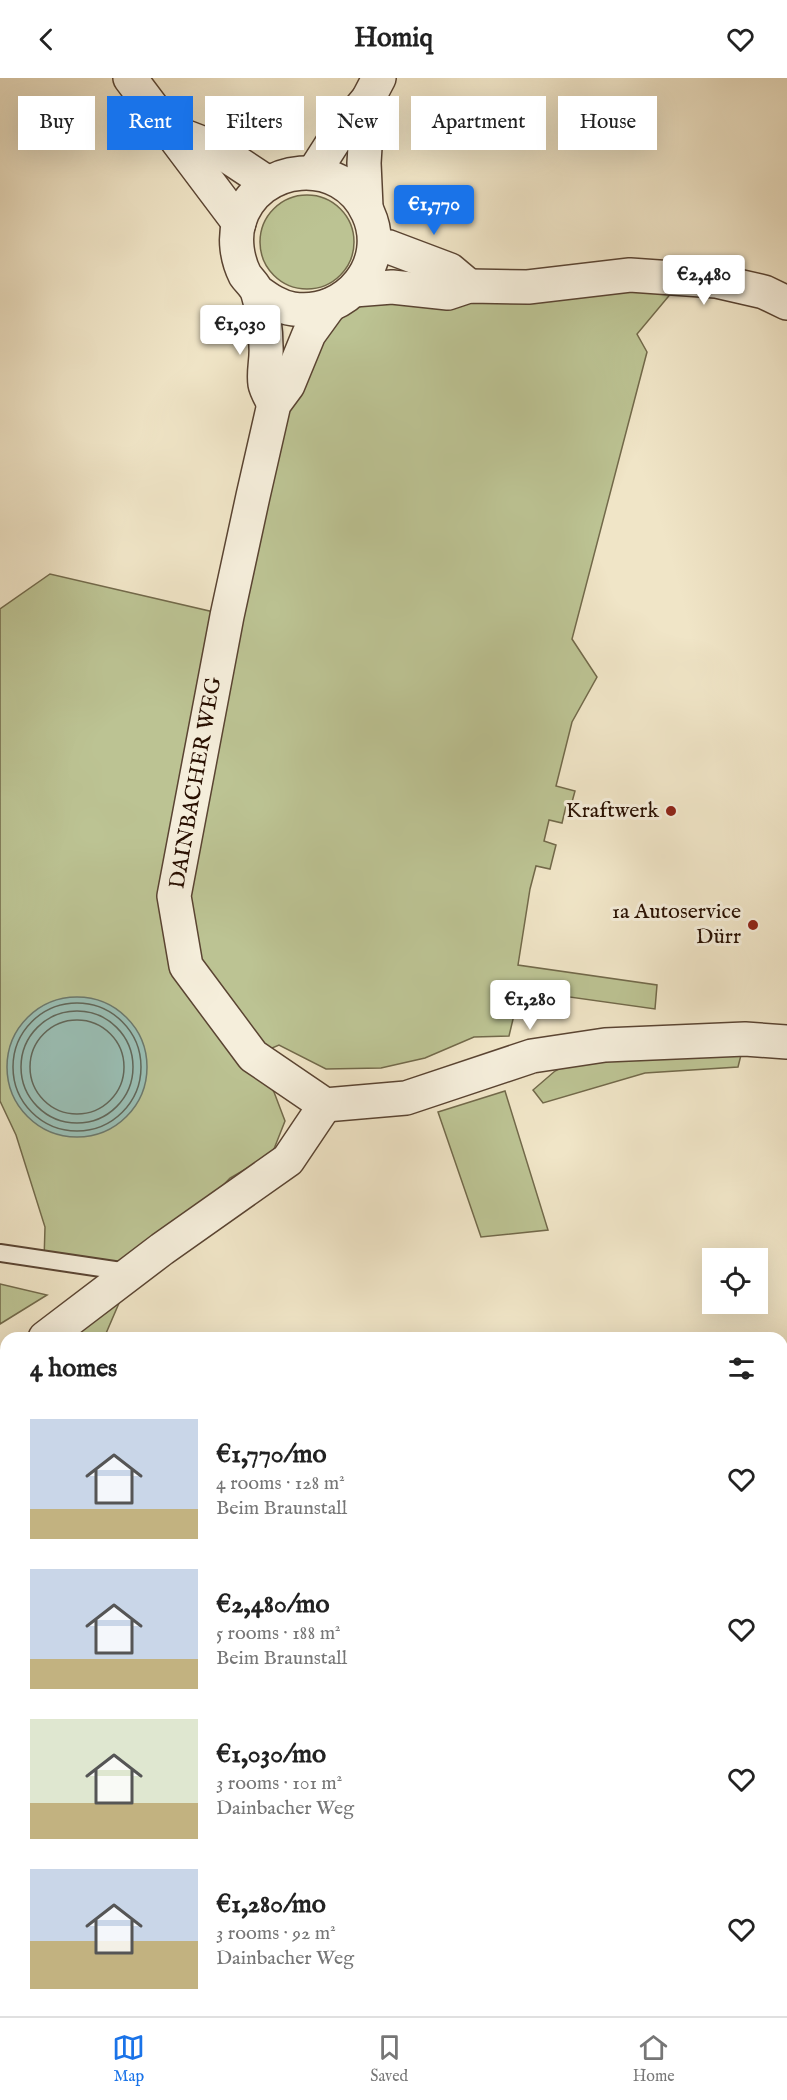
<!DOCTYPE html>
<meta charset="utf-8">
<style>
:root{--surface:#fff;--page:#f6f6f6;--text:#222;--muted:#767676;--line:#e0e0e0;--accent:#1a73e8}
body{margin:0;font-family:"IM FELL English",serif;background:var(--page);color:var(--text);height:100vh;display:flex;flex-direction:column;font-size:22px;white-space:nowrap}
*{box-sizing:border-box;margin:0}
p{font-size:20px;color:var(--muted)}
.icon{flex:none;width:33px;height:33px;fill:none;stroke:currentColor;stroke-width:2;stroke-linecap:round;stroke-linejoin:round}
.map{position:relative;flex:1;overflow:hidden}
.drawer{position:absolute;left:0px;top:1254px;width:788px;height:684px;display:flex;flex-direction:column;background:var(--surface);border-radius:18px 18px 0 0;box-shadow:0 6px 24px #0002}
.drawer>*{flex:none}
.guide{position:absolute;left:18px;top:18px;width:752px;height:54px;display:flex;gap:12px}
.controls{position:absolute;left:702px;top:1170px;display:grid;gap:12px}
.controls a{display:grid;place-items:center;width:66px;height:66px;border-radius:0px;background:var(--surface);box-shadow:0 6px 24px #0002;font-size:30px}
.price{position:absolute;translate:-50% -51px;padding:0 14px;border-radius:6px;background:#fff;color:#222;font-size:20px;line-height:39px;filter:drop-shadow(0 2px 3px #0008)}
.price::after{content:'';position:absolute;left:50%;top:36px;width:18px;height:14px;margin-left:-9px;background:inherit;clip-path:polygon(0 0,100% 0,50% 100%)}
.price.on{background:var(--accent);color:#fff}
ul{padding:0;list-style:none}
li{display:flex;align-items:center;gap:18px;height:150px;padding:0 30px}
li span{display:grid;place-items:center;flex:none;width:168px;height:120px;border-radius:0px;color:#555}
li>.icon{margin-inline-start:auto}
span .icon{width:72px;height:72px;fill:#fffc;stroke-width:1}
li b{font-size:26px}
h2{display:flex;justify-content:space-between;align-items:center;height:72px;padding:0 30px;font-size:26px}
.tag{padding:0 21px;border-radius:0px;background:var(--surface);box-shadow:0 6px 24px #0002;font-size:21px;line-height:54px}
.tag.on{background:var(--accent);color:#fff}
header{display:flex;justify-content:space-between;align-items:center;height:78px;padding:0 30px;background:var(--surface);font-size:27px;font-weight:800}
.tab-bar{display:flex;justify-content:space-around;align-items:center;height:84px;border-top:2px solid var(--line);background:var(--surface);font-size:16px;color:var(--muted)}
.tab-bar a{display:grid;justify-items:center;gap:3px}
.tab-bar .on{color:var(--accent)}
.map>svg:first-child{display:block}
.green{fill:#bcc393;stroke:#72694a;stroke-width:1.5}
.water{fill:#9abfb5;stroke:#6c796d;stroke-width:1.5}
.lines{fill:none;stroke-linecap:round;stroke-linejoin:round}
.shore{stroke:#61675a;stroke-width:1.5}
.lane-casing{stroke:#5a4432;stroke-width:20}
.street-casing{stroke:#5a4432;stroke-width:36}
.secondary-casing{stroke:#280f00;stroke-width:36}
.path{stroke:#280f00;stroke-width:4;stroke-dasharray:1.5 3;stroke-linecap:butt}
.lane{stroke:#f5eedb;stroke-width:16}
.street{stroke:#f5eedb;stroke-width:33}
.secondary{stroke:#f5eedb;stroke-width:33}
.poi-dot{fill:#8f2418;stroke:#f5eedb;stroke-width:2}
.labels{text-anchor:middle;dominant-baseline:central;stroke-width:6;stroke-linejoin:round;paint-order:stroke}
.street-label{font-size:22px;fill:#280f00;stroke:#f5eedb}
.poi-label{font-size:22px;fill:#280f00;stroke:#f5eedb;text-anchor:end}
</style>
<header><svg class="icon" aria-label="back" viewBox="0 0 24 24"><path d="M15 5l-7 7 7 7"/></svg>Homiq<svg class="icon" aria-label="heart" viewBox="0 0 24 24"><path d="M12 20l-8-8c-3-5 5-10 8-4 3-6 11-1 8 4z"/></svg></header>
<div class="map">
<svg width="787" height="1938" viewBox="0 0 787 1938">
<rect width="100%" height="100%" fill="#f0e5c7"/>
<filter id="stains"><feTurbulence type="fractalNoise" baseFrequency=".00333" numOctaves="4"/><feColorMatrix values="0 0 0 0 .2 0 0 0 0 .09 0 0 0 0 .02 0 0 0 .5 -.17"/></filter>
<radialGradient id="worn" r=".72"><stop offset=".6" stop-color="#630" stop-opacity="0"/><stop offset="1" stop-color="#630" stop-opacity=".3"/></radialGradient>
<g class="green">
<circle cx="307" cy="164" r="47"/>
<path d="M683 201 637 256 647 274 572 561 597 599 572 644 556 708 575 713 572 724H567L562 745 549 742 544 763 556 767 550 791 536 788 530 811 518 887 657 907 655 931 520 912 509 958 474 959 425 980 381 990 326 991 279 967 253 978 274 1014 285 1043 272 1076 230 1100 162 1171 132 1195 104 1260H45L131 1195 44 1183 45 1149 16 1057 0 1023V531L50 496 227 537 253 418 330 227Z"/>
<path d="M745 961 738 989 645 995 543 1025 533 1012 555 993 605 967Z"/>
<path d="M505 1013 548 1152 481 1159 438 1034Z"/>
<path d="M0 1206 47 1217 0 1246Z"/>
<path d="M6 1292V1551L0 1584V1297Z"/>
<path d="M787 1730V1938H252L263 1932H782V1732Z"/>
</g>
<circle class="water" cx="77" cy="989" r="70"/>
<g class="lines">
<g class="shore">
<circle cx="77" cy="989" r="64"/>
<circle cx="77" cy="989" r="56"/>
<circle cx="77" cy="989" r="47"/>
</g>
<defs>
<path id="lane" d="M0 1175 128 1194"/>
<g id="street">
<path d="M130 0 239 145"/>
<path d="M168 52 215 70 268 105"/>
<path d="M314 94 337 58 368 21 379 0"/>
<path d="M366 129 364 85 368 21"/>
<path d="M375 168 389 169 450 192 469 208"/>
<path d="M354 212 392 209 448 215 469 208 528 209 630 197 716 203 764 214 787 225"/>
<path d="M257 213C268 221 279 229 293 231 347 239 391 185 368 135 342 77 257 84 239 144 234 161 237 181 245 197 249 203 256 208 258 216 263 232 266 252 266 269 267 281 263 294 265 306 266 312 271 320 274 326"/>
<path d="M330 227 309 256 288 307 274 326 253 418 227 538 174 818 186 888 253 978 325 1027 406 1020 532 978 605 967 745 961 787 964"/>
<path d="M45 1260 162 1171 288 1082 325 1027"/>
<path d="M0 1297 6 1292"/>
</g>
<g id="secondary">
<path d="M782 1857 787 1855"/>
<path d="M576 1938 591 1932"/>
</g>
</defs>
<use href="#lane" class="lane-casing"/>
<use href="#street" class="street-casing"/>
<use href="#secondary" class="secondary-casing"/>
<path class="path" d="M0 1501 6 1487"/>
<use href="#lane" class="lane"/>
<use href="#street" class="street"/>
<use href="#secondary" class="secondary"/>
</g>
<g class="poi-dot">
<circle cx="671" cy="733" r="6"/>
<circle cx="753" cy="847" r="6"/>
</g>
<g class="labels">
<g class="street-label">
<text transform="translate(196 705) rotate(-80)">DAINBACHER WEG</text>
</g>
<g class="poi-label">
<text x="659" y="733">Kraftwerk</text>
<text x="741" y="834">1a Autoservice<tspan x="741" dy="25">Dürr</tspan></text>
</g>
</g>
<rect width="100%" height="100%" filter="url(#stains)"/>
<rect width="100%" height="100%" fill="url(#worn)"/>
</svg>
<div class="controls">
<a><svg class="icon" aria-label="locate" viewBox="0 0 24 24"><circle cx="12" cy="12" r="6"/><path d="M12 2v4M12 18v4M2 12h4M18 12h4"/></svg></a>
</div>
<b class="price on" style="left:434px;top:158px">€1,770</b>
<b class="price" style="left:704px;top:228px">€2,480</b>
<b class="price" style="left:240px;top:278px">€1,030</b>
<b class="price" style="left:530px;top:953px">€1,280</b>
<div class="guide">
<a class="tag">Buy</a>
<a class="tag on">Rent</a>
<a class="tag">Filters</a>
<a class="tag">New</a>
<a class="tag">Apartment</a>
<a class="tag">House</a>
</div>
<section class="drawer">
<h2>4 homes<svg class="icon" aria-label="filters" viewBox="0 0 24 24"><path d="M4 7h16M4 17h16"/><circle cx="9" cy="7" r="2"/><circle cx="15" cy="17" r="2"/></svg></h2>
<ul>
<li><span style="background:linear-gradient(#c9d6e8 75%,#c2b280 0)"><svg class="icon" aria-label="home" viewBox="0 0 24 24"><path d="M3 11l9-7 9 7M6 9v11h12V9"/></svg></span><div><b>€1,770/mo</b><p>4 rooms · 128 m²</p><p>Beim Braunstall</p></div><svg class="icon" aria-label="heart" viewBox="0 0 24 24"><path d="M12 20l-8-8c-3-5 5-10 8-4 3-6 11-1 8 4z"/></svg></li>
<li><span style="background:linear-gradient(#c9d6e8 75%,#c2b280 0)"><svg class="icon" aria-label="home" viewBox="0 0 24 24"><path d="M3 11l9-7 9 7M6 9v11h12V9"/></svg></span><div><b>€2,480/mo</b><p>5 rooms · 188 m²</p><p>Beim Braunstall</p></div><svg class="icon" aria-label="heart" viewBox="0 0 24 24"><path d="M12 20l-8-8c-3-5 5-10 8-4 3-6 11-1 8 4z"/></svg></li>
<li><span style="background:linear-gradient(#dfe7d0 70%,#c2b280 0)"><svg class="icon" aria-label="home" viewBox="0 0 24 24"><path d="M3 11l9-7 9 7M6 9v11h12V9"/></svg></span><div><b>€1,030/mo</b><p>3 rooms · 101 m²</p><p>Dainbacher Weg</p></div><svg class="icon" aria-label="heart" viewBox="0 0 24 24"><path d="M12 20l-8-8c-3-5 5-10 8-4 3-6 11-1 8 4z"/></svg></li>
<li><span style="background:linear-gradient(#c9d6e8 60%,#c2b280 0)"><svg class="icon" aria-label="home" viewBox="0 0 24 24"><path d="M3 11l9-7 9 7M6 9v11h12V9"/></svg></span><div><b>€1,280/mo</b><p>3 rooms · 92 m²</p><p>Dainbacher Weg</p></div><svg class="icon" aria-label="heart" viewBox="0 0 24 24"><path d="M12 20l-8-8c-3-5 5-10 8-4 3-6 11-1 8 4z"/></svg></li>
</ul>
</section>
</div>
<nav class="tab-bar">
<a class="on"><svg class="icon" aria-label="map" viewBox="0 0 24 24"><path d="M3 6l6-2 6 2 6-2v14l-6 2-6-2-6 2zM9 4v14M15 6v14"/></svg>Map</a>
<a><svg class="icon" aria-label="saved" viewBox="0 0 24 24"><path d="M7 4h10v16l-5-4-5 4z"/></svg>Saved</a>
<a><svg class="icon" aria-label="home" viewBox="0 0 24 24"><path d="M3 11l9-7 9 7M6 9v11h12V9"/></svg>Home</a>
</nav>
